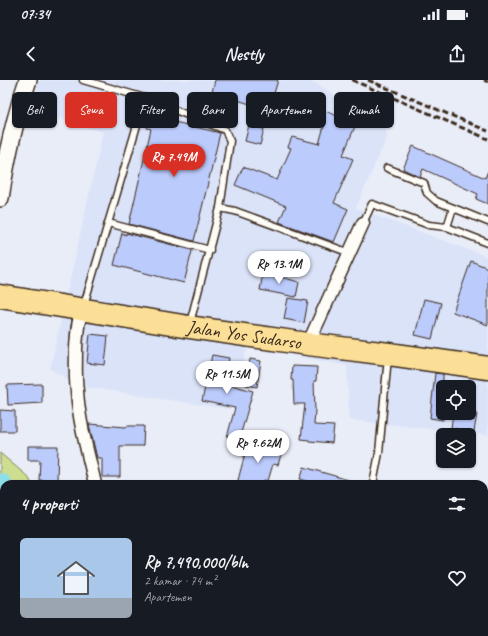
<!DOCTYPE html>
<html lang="id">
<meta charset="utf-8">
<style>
:root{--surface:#171b24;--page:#242831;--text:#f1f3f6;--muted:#9ea1a6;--line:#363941;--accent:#d93025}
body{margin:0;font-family:Caveat,sans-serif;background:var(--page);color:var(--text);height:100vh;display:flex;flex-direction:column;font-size:15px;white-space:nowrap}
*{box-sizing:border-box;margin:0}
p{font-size:13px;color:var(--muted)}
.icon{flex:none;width:22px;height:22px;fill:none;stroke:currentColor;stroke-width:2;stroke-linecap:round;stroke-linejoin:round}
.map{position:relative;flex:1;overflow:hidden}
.panel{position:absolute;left:0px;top:400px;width:488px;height:156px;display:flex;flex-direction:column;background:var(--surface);border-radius:12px 12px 0 0;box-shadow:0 1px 3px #0004}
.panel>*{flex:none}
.hud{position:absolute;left:12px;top:12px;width:464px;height:36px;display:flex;gap:8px}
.fabs{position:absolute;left:436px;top:300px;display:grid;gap:8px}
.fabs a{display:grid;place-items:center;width:40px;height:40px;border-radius:6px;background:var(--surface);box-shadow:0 1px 3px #0004;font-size:20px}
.price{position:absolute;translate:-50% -34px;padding:0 9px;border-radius:14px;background:#fff;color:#222;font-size:13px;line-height:26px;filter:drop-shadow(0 1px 2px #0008)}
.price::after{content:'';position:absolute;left:50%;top:24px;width:12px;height:9px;margin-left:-6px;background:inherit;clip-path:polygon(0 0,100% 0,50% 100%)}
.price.on{background:var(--accent);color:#fff}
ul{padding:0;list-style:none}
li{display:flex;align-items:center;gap:12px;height:100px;padding:0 20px}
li+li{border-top:1px solid var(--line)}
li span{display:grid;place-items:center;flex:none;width:112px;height:80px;border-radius:6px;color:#555}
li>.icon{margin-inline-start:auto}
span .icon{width:48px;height:48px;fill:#fffc;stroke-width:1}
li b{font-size:17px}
h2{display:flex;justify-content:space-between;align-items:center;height:48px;padding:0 20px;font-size:17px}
.chip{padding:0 14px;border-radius:6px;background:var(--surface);box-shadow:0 1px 3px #0004;font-size:14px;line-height:36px}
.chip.on{background:var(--accent);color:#fff}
.status{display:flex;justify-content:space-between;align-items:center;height:28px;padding:0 20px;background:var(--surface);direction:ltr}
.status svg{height:11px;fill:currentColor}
header{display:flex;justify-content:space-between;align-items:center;height:52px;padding:0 20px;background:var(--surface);font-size:18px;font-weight:700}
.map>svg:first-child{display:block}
.built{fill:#dbe3f9;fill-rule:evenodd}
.green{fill:#cdde91;stroke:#848458}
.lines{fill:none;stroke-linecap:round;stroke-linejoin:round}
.river{stroke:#8edfe8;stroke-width:25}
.building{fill:#bbcbfc;stroke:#3b2a1e}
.lane-casing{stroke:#3b2a1e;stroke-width:9}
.street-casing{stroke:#3b2a1e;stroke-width:15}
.secondary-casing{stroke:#3b2a1e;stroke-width:20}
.highway-casing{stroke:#3b2a1e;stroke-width:25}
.lane{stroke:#fdfcf7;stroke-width:6}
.street{stroke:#fdfcf7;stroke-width:12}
.secondary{stroke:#fdfcf7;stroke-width:17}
.highway{stroke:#fbdf96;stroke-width:22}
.rail{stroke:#3b2a1e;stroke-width:3;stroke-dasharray:6 3;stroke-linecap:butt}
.labels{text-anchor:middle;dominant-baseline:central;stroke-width:3.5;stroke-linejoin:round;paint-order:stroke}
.street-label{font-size:19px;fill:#3b2a1e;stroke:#fdfcf7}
</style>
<div class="status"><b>07:34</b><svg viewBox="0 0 49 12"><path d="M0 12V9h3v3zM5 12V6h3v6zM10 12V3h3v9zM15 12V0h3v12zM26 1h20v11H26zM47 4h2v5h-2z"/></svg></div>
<header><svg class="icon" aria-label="back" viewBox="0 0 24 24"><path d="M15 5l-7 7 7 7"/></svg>Nestly<svg class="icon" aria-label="share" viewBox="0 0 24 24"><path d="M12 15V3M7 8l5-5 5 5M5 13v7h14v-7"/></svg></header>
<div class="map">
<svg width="488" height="556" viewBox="0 0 488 556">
<rect width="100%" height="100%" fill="#e9edf8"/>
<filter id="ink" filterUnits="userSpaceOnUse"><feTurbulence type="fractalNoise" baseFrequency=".025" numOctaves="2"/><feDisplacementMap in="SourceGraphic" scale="8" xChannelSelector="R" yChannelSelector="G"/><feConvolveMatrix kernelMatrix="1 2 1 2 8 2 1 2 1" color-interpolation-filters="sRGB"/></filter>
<g filter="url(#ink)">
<g class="built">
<path d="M40 0H310L385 45 387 57 356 128 488 177V355L349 340 347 286 248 266 228 329 79 306 50 289 103 52 32 30ZM443 307H469V333H443Z"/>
<path d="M488 476V556H472V552H484V495Z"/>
</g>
<path class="green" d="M0 373 28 397 32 404H4V552H58L57 556H0Z"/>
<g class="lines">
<g class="river">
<path d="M0 406 4 411"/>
<path d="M23 556 25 552"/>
</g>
</g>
<g class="building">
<path d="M215 0H278L269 30 212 12Z"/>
<path d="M302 21 356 44 343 75 353 79 334 123 348 129 334 162 279 142 286 126 235 105 243 87 277 100 291 68 288 67 292 57 319 64 324 46 300 39 301 37 296 35Z"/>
<path d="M150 36 220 53 194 161 129 144 151 49 147 48Z"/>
<path d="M249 45 264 49 260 65 245 61Z"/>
<path d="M413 66 485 98 488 91V124L476 119 478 114 423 89 420 97 403 89Z"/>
<path d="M122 153 126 155V153L192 170V171L184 203 114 185Z"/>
<path d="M471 181 488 188V245L453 232Z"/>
<path d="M263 192 299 202 296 217 260 210Z"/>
<path d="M288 218 308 221 304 243 284 239Z"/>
<path d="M424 219 441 223 432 259 415 255Z"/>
<path d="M90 254 108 256 105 285 87 283Z"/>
<path d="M212 275 229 278 224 303 253 311 239 360 227 357 235 328 202 321Z"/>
<path d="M250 279 261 281 257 307 246 305Z"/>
<path d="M292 286 317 287 316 301H314L315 330 314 345 334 346 332 363 309 361V360L301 359 305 324H294L293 300H291Z"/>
<path d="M435 293 443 294V340L430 338Z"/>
<path d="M42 304V323L8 325 7 305Z"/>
<path d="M0 330 15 331V351H0Z"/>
<path d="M453 333H477L474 352 451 348Z"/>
<path d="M89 344 126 347 127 346H144L143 366H120V397H102V378H97Z"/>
<path d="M248 362 282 371 278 385 273 384 268 401 264 400 263 404H237Z"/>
<path d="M28 366H58L57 401 39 400 40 380H28Z"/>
<path d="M304 387 352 401V404H318L300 399Z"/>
</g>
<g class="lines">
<defs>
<g id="lane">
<path d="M83 0 145 18 225 50 230 61 220 128"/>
<path d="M387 88 424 103 427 113 436 121 488 142"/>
<path d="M108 143 210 170"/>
<path d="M363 143 372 124 429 145 447 147 488 163"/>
<path d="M447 147 453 128"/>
<path d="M84 225 145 18"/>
<path d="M190 243 220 128 235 131 350 173"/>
<path d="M373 404 379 373 388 277"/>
<path d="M343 556V552"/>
</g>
<g id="street">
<path d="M82 230C77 243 77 254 76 268 76 283 75 297 77 311 79 343 88 373 95 404"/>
<path d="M308 264 363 143"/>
<path d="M133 552 134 556"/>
</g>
<path id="secondary" d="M0 118C6 79 15 37 28 0"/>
<g id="highway">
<path id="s1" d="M0 216 189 247 308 264 389 274 488 288"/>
</g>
</defs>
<use href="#lane" class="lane-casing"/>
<use href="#street" class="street-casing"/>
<use href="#secondary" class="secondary-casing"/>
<use href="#highway" class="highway-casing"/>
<use href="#lane" class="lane"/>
<use href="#street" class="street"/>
<use href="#secondary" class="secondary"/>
<use href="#highway" class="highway"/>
<g class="rail">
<path d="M352 0 488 59"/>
<path d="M368 0 488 51"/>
<path d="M484 0 488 2"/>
</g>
</g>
</g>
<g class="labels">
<g class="street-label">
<text stroke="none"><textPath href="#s1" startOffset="247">Jalan Yos Sudarso</textPath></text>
</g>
</g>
</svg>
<div class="fabs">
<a><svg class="icon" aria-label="locate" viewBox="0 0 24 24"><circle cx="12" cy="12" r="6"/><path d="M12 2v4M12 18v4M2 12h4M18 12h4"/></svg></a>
<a><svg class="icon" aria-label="layers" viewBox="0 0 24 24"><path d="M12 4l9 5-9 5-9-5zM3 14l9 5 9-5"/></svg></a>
</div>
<b class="price on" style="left:174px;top:98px">Rp 7.49M</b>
<b class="price" style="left:279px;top:205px">Rp 13.1M</b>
<b class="price" style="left:227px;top:315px">Rp 11.5M</b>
<b class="price" style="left:258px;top:384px">Rp 9.62M</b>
<div class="hud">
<a class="chip">Beli</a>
<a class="chip on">Sewa</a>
<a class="chip">Filter</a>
<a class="chip">Baru</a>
<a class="chip">Apartemen</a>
<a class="chip">Rumah</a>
</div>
<section class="panel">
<h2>4 properti<svg class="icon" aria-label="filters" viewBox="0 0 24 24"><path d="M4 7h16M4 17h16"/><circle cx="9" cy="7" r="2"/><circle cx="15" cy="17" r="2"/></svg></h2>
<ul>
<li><span style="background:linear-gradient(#a9c7e8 75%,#9aa5b1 0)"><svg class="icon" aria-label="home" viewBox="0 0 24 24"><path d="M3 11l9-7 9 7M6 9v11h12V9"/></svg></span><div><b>Rp 7,490,000/bln</b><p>2 kamar · 74 m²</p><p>Apartemen</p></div><svg class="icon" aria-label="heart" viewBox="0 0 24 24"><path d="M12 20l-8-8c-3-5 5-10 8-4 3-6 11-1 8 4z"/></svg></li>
</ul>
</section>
</div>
